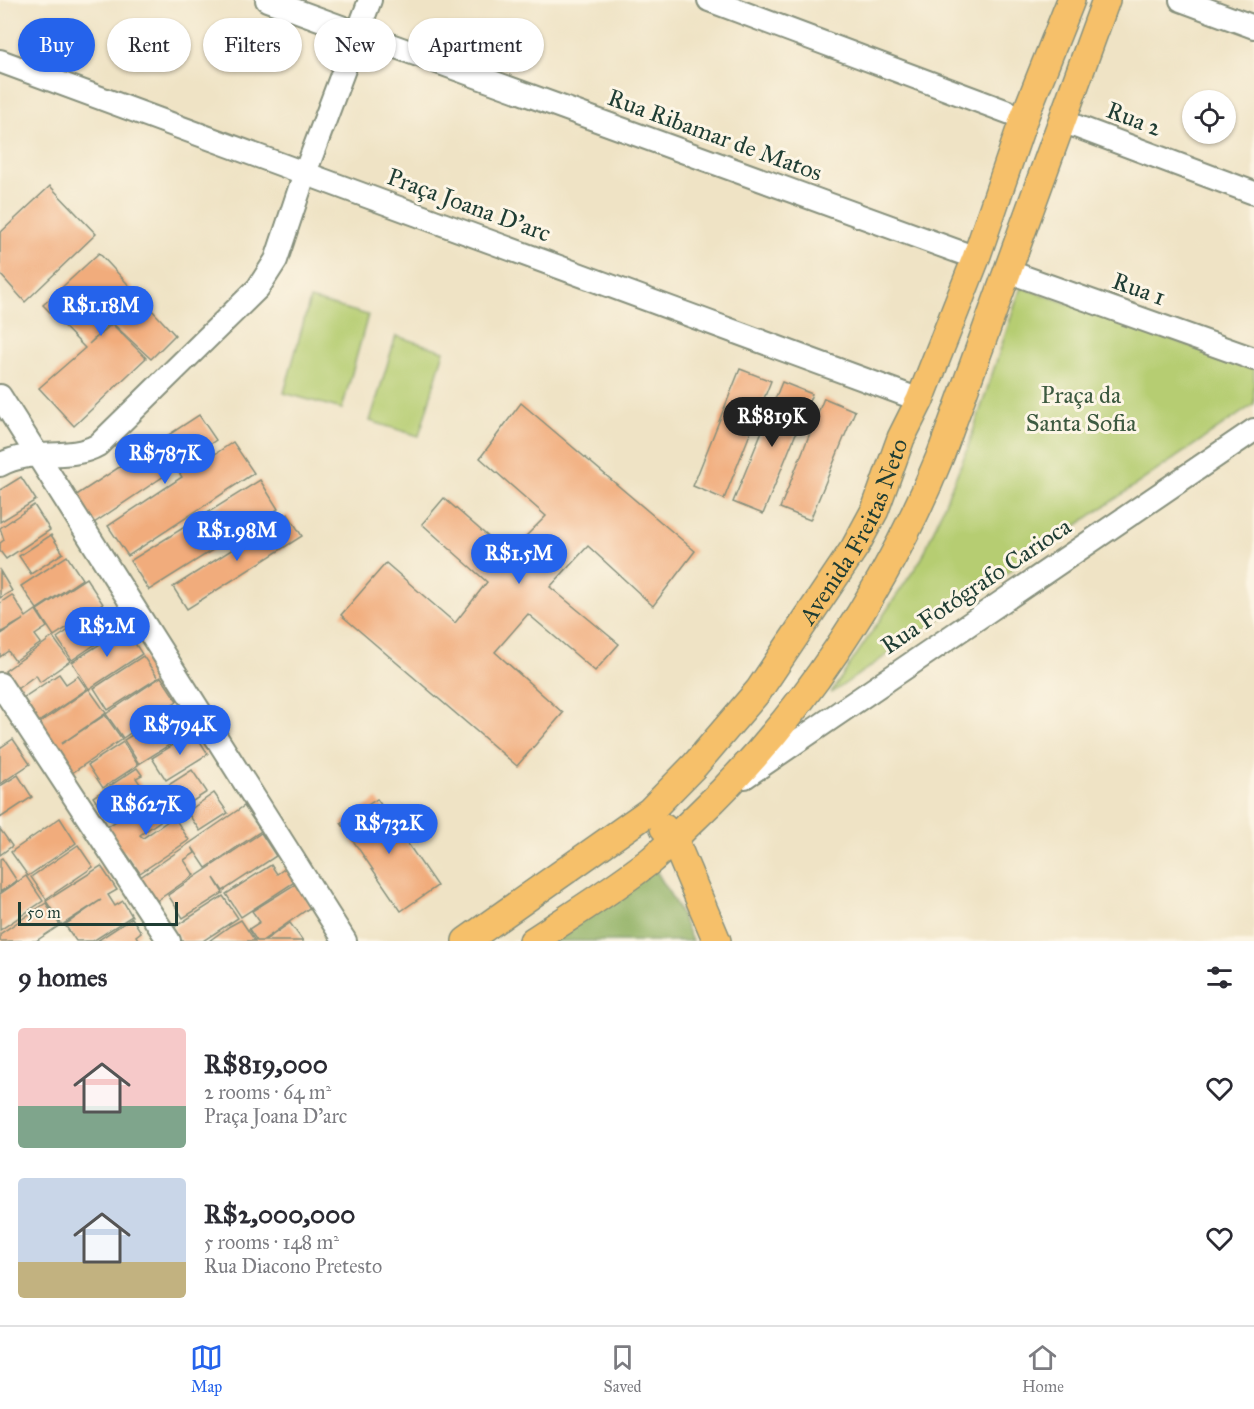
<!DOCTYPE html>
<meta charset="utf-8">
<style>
:root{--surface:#fff;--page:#f7f7f7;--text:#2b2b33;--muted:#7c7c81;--line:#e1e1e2;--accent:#2563eb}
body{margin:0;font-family:"IM FELL Great Primer",serif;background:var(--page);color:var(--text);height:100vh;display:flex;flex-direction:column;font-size:22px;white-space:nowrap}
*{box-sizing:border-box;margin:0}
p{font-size:20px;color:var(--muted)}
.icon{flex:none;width:33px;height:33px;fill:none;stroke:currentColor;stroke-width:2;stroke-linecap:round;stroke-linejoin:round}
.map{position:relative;height:941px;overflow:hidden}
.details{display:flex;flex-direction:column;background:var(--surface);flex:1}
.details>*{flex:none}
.banner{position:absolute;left:18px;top:18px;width:600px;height:54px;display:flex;gap:12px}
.controls{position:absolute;left:1182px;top:90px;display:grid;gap:12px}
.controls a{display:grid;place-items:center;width:54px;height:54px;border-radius:50%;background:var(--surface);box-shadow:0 2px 4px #0004;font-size:30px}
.scale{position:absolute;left:18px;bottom:15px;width:160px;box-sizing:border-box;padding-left:6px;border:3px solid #1f3d34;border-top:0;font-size:16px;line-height:21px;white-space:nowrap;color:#1f3d34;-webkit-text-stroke:4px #fcf5e5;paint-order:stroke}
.price{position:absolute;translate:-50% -51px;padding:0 14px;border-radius:21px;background:var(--accent);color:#fff;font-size:20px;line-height:39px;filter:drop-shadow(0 2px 3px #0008)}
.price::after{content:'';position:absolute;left:50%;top:36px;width:18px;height:14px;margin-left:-9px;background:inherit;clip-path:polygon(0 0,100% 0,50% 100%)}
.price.on{background:#222;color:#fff}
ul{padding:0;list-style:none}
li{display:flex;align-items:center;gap:18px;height:150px;padding:0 18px}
li span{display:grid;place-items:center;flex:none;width:168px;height:120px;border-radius:6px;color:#555}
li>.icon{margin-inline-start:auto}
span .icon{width:72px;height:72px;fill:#fffc;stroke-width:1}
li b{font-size:26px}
h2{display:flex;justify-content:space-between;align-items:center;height:72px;padding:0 18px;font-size:26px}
.tag{padding:0 21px;border-radius:27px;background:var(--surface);box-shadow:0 2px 4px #0004;font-size:21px;line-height:54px}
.tag.on{background:var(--accent);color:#fff}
.tab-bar{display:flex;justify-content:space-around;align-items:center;height:84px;border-top:2px solid var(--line);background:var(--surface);font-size:16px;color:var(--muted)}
.tab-bar a{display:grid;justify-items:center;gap:3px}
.tab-bar .on{color:var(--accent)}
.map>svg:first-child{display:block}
.green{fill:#b6cd72;stroke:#6a8553;stroke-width:1.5}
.forest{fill:#90b064;stroke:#58764c;stroke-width:1.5}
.building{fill:#f1ac7b}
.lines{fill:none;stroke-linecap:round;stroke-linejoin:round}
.minor-casing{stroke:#87907c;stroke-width:26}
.major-casing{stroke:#87907c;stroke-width:30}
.minor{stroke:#fff;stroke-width:22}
.major{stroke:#f6c06b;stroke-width:27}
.labels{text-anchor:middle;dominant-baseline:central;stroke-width:6;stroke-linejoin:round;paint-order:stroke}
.street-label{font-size:24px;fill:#1f3d34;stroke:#fcf5e5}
.park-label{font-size:24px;fill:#3d5a40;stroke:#fcf5e5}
</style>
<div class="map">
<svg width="1254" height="941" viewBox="0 0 1254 941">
<rect width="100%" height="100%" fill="#fcf5e5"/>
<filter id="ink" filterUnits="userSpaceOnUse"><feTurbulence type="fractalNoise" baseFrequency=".0167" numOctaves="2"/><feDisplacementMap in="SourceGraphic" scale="12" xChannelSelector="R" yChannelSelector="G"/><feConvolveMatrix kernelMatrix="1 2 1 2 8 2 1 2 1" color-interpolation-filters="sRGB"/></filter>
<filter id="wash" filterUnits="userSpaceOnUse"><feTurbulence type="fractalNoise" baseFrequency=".008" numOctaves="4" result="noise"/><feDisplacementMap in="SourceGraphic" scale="24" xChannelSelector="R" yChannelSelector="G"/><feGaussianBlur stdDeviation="1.35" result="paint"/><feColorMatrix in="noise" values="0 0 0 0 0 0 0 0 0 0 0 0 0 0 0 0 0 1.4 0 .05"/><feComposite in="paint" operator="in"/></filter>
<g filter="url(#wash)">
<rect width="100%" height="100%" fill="#efe3c5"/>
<g class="green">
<path d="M1021 287 1254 368V404L830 694 922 558 967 450Z"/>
<path d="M310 299 368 315 342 409 284 393Z"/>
<path d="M396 336 444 351 419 436 370 421Z"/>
</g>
<path class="forest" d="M651 862 677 906 692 941H537Z"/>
<g id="blocks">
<g class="building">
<path d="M50 186 96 234 25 302 0 274V233Z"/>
<path d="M99 253 175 335 151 359 111 322 89 344 112 324 146 358 74 426 39 388 85 348 43 305Z"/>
<path d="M740 369 771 381 724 499 693 486Z"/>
<path d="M782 382 812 394 763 514 733 502Z"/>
<path d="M824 398 855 411 810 520 780 508Z"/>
<path d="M521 403 695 551 653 606 588 546 550 587 619 644 595 671 528 614 495 652 563 713 517 766 341 615 386 563 455 623 487 582 422 524 444 498 508 554 546 516 480 458Z"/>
<path d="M199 415 216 440 194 455 200 464 233 442 254 473 128 556 108 526 182 477 176 468 91 525 75 496Z"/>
<path d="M21 477 36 500 0 522V490Z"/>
<path d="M260 480 278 509 149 590 130 561Z"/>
<path d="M34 505 50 530 6 559 0 551V543L4 540 0 528Z"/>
<path d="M288 514 302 536 187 609 173 587Z"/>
<path d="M51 535 63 553 31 574 19 556Z"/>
<path d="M67 556 82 579 37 609 21 586Z"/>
<path d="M0 571 12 591 0 598Z"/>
<path d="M86 578 103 604 54 636 37 610Z"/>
<path d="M12 595 26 617 36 610 47 627 35 635 41 643 15 661 8 651 0 657V635L24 619 0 633V603Z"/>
<path d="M88 617 103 639 72 660 57 638Z"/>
<path d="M125 628 142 654 89 689 72 662Z"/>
<path d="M53 637 70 661 40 682 36 675 17 689 5 671Z"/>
<path d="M143 656 158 678 108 710 94 688Z"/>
<path d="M59 674 66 684 78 676 87 689 34 725 29 717 34 714 23 698Z"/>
<path d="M161 677 177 701 123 738 106 714Z"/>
<path d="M89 689 106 713 61 744 105 715 122 739 69 775 34 727Z"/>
<path d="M178 706 186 718 178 723 185 735 139 764 124 740Z"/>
<path d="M194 732 208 754 166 780 152 758Z"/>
<path d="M13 739 30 764 0 784V748Z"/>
<path d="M123 742 138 765 103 788 88 765Z"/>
<path d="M137 768 142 775 136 778 147 794 108 819 93 797Z"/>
<path d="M192 770 207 792 174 813 159 791Z"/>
<path d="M18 775 32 797 0 818V786Z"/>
<path d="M214 793 228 813 200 831 187 812Z"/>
<path d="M157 794 159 797 151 802 163 819 140 835 143 838 174 817 189 840 140 873 124 850 118 854 107 838 113 835 107 827Z"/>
<path d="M377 799 437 886 401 911 341 823Z"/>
<path d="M244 806 261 831 206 868 192 847 195 853 184 860 194 875 155 902 139 878Z"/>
<path d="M60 818 76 843 28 876 11 852Z"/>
<path d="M0 829 12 846 0 855Z"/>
<path d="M261 833 276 856 223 891 214 878 223 893 183 918 168 895Z"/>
<path d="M78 845 93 867 46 899 31 877Z"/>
<path d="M2 858 17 881 0 892V859Z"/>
<path d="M271 865 277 874 287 867 296 881 241 917 226 894Z"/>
<path d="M101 866 117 890 108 895 115 906 123 901 132 916 93 941H76L65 925 101 900 62 925 46 901Z"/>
<path d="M26 876 43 901 0 930V894Z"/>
<path d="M297 883 312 906 262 941H257L249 929 260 922 252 911Z"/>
<path d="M223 896 238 918 203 941H182L173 928Z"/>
<path d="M46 903 60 925 36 941H0V934Z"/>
<path d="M132 918 141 932 136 936 139 941H97Z"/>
<path d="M241 920 255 941H209L230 926Z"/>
<path d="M290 923 303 941H264Z"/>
</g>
</g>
</g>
<g filter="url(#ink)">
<use href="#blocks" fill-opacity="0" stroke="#87907c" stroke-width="1.5"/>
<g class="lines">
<defs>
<g id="minor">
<path d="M267 0 976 258"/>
<path d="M709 0 1024 118"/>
<path d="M1181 0 1254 27"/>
<path d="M0 61 920 400"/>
<path d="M1062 121 1254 193"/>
<path d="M1007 271 1254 359"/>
<path d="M0 396 345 941"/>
<path d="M0 465C31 447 69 462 98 445L258 288 276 260 305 173 370 0"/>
<path d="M0 684 169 941"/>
<path d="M745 777 1254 430"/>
</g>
<g id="major">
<path d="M664 828 674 839 717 941"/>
<path id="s1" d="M466 941 650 811 695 765 759 690 855 547 875 510 901 438 920 400 976 258 1024 118 1071 0"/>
<path d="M533 941C572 915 613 890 650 861 666 848 680 832 696 817 801 718 887 588 941 454L1106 0"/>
</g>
</defs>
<use href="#minor" class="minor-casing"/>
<use href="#major" class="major-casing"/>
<use href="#minor" class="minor"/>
<use href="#major" class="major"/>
</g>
</g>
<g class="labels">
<g class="street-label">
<text transform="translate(1134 119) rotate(21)">Rua 2</text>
<text transform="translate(715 135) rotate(20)">Rua Ribamar de Matos</text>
<text transform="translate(469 205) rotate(20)">Praça Joana D'arc</text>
<text transform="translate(1139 289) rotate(20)">Rua 1</text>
<text stroke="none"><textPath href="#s1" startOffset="574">Avenida Freitas Neto</textPath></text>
<text transform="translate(976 586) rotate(-34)">Rua Fotógrafo Carioca</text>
</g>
<g class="park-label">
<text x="1081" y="395">Praça da<tspan x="1081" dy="28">Santa Sofia</tspan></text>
</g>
</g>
</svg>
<div class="controls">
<a><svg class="icon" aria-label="locate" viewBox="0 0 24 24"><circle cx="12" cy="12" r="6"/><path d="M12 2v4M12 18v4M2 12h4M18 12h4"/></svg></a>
</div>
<div class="scale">50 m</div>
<b class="price" style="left:101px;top:337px">R$1.18M</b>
<b class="price on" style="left:772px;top:448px">R$819K</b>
<b class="price" style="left:165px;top:485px">R$787K</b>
<b class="price" style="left:237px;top:562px">R$1.98M</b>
<b class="price" style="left:519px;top:585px">R$1.5M</b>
<b class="price" style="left:107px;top:658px">R$2M</b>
<b class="price" style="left:180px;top:756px">R$794K</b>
<b class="price" style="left:146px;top:836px">R$627K</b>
<b class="price" style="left:389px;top:855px">R$732K</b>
<div class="banner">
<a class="tag on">Buy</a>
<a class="tag">Rent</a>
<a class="tag">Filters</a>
<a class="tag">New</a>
<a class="tag">Apartment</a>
</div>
</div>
<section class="details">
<h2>9 homes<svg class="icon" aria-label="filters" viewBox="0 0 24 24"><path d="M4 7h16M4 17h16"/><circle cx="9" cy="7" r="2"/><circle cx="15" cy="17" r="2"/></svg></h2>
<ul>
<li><span style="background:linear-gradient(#f6c9c9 65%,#7fa58c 0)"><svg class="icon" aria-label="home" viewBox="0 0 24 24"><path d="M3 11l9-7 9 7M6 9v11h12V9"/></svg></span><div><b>R$819,000</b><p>2 rooms · 64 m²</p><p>Praça Joana D'arc</p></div><svg class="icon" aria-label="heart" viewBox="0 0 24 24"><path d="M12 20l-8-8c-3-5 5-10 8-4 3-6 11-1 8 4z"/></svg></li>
<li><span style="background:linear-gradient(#c9d6e8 70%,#c2b280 0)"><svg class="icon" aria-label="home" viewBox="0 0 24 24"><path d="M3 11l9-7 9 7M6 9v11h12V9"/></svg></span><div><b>R$2,000,000</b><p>5 rooms · 148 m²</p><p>Rua Diacono Pretesto</p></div><svg class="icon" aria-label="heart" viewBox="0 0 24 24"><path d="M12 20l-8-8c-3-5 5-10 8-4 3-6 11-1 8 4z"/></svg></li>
</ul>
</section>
<nav class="tab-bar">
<a class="on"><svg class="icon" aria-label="map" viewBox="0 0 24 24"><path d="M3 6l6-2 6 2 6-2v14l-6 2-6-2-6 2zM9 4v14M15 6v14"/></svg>Map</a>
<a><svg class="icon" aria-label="saved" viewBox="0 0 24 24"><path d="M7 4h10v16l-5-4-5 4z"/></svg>Saved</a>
<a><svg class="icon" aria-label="home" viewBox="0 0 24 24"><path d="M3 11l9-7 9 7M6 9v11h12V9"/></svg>Home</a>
</nav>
